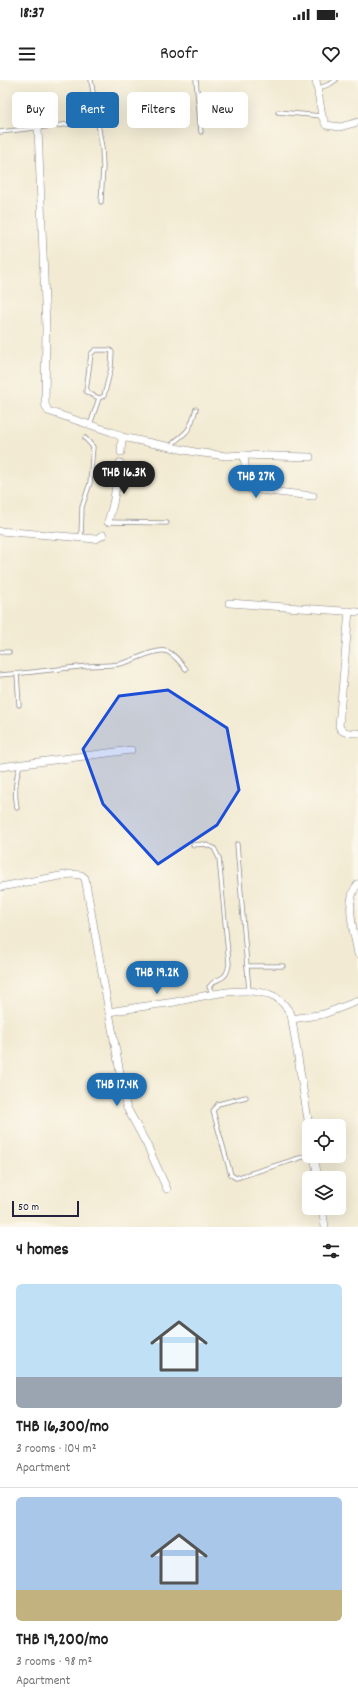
<!DOCTYPE html>
<meta charset="utf-8">
<style>
:root{--surface:#fff;--page:#f6f6f6;--text:#222;--muted:#767676;--line:#e0e0e0;--accent:#1f6fb2}
body{margin:0;font-family:Dekko,sans-serif;background:var(--page);color:var(--text);height:100vh;display:flex;flex-direction:column;font-size:15px;white-space:nowrap}
*{box-sizing:border-box;margin:0}
p{font-size:13px;color:var(--muted)}
.icon{flex:none;width:22px;height:22px;fill:none;stroke:currentColor;stroke-width:2;stroke-linecap:round;stroke-linejoin:round}
.map{position:relative;height:1147px;overflow:hidden}
.panel{display:flex;flex-direction:column;background:var(--surface);flex:1}
.panel>*{flex:none}
.top-card{position:absolute;left:12px;top:12px;width:334px;height:36px;display:flex;gap:8px}
.tools{position:absolute;left:302px;top:1039px;display:grid;gap:8px}
.tools a{display:grid;place-items:center;width:44px;height:44px;border-radius:6px;background:var(--surface);box-shadow:0 4px 16px #0002;font-size:20px}
.scale{position:absolute;left:12px;bottom:10px;width:67px;box-sizing:border-box;padding-left:4px;border:2px solid #22223b;border-top:0;font-size:11px;line-height:14px;white-space:nowrap;color:#22223b;-webkit-text-stroke:3px #fbf7ec;paint-order:stroke}
.price{position:absolute;translate:-50% -34px;padding:0 9px;border-radius:14px;background:var(--accent);color:#fff;font-size:13px;line-height:26px;filter:drop-shadow(0 1px 2px #0008)}
.price::after{content:'';position:absolute;left:50%;top:24px;width:12px;height:9px;margin-left:-6px;background:inherit;clip-path:polygon(0 0,100% 0,50% 100%)}
.price.active{background:#222;color:#fff}
ul{padding:0;list-style:none}
li{display:grid;align-content:center;gap:8px;height:212px;padding:0 16px}
li+li{border-top:1px solid var(--line)}
li span{display:grid;place-items:center;height:124px;border-radius:6px;color:#555}
li>.icon{margin-inline-start:auto}
span .icon{width:72px;height:72px;fill:#fffc;stroke-width:1}
li b{font-size:17px}
h2{display:flex;justify-content:space-between;align-items:center;height:48px;padding:0 16px;font-size:17px}
.chip{padding:0 14px;border-radius:6px;background:var(--surface);box-shadow:0 4px 16px #0002;font-size:14px;line-height:36px}
.chip.active{background:var(--accent);color:#fff}
.status{display:flex;justify-content:space-between;align-items:center;height:28px;padding:0 20px;background:var(--surface);direction:ltr}
.status svg{height:11px;fill:currentColor}
header{display:flex;justify-content:space-between;align-items:center;height:52px;padding:0 16px;background:var(--surface);font-size:18px;font-weight:600}
.map>svg:first-child{display:block}
.lines{fill:none;stroke-linecap:round;stroke-linejoin:round}
.lane-casing{stroke:#8a8686;stroke-width:5}
.street-casing{stroke:#8a8686;stroke-width:8}
.lane{stroke:#fff;stroke-width:3.5}
.street{stroke:#fff;stroke-width:7}
.marked{fill:#1d4ed8;fill-opacity:0.2;stroke:#1d4ed8;stroke-width:3;stroke-linejoin:round}
</style>
<div class="status"><b>18:37</b><svg viewBox="0 0 49 12"><path d="M0 12V9h3v3zM5 12V6h3v6zM10 12V3h3v9zM15 12V0h3v12zM26 1h20v11H26zM47 4h2v5h-2z"/></svg></div>
<header><svg class="icon" aria-label="menu" viewBox="0 0 24 24"><path d="M4 6h16M4 12h16M4 18h16"/></svg>Roofr<svg class="icon" aria-label="heart" viewBox="0 0 24 24"><path d="M12 20l-8-8c-3-5 5-10 8-4 3-6 11-1 8 4z"/></svg></header>
<div class="map">
<svg width="358" height="1147" viewBox="0 0 358 1147">
<rect width="100%" height="100%" fill="#fbf7ec"/>
<filter id="ink" filterUnits="userSpaceOnUse"><feTurbulence type="fractalNoise" baseFrequency=".025" numOctaves="2"/><feDisplacementMap in="SourceGraphic" scale="8" xChannelSelector="R" yChannelSelector="G"/><feConvolveMatrix kernelMatrix="1 2 1 2 8 2 1 2 1" color-interpolation-filters="sRGB"/></filter>
<filter id="wash" filterUnits="userSpaceOnUse"><feTurbulence type="fractalNoise" baseFrequency=".012" numOctaves="4" result="noise"/><feDisplacementMap in="SourceGraphic" scale="16" xChannelSelector="R" yChannelSelector="G"/><feGaussianBlur stdDeviation="0.9" result="paint"/><feColorMatrix in="noise" values="0 0 0 0 0 0 0 0 0 0 0 0 0 0 0 0 0 1.4 0 .05"/><feComposite in="paint" operator="in"/></filter>
<g filter="url(#wash)">
<rect width="100%" height="100%" fill="#f2ead2"/>
</g>
<g filter="url(#ink)">
<g class="lines">
<defs>
<g id="lane">
<path d="M91 0 102 68 103 87 101 122"/>
<path d="M196 0 201 52"/>
<path d="M317 9 330 4 336 0"/>
<path d="M278 32 322 36"/>
<path d="M0 52 98 41"/>
<path d="M90 345 99 318 104 316 111 288 112 272 110 270H95L91 274 86 311 90 314 99 318"/>
<path d="M171 366C175 360 180 358 185 353 192 347 193 337 196 329"/>
<path d="M108 442 167 443"/>
<path d="M81 457 82 427 90 403 93 367 85 358"/>
<path d="M0 572H9"/>
<path d="M17 594 19 625"/>
<path d="M0 595C30 593 59 589 88 586 98 585 109 586 119 584 133 582 152 569 165 571 173 572 180 583 186 589"/>
<path d="M17 728C14 712 15 700 20 685"/>
<path d="M237 764 249 911"/>
<path d="M193 765 204 764 214 768 219 778 229 884C226 904 217 895 209 907L213 914"/>
<path d="M247 886H283"/>
<path d="M246 1017 218 1024 213 1031 231 1095 236 1098 309 1075"/>
</g>
<g id="street">
<path d="M316 0 322 36 326 45 340 47 358 42"/>
<path d="M38 48 46 248 45 324 48 331 112 352 122 357 195 372 226 376 244 375 310 377"/>
<path d="M121 372 122 357"/>
<path d="M244 375 247 405 250 409 313 416"/>
<path d="M108 442 113 424 120 383"/>
<path d="M0 451 96 459 103 455"/>
<path d="M229 523 358 532"/>
<path d="M349 531 339 646C342 654 351 653 358 653"/>
<path d="M0 687 131 670"/>
<path d="M358 804C343 820 355 855 358 874"/>
<path d="M0 807 71 794 81 795 85 798 109 932C131 928 153 925 175 922 205 916 238 906 269 914 279 917 286 926 291 934L309 1046"/>
<path d="M109 932 126 1026 146 1063 167 1109"/>
<path d="M292 939 324 934 358 921"/>
<path d="M314 1076 318 1098"/>
<path d="M322 1128 325 1147"/>
</g>
</defs>
<use href="#lane" class="lane-casing"/>
<use href="#street" class="street-casing"/>
<use href="#lane" class="lane"/>
<use href="#street" class="street"/>
</g>
</g>
<path class="marked" d="M168 610 227 648 239 710 217 745 158 784 103 724 83 669 119 616Z"/>
</svg>
<div class="tools">
<a><svg class="icon" aria-label="locate" viewBox="0 0 24 24"><circle cx="12" cy="12" r="6"/><path d="M12 2v4M12 18v4M2 12h4M18 12h4"/></svg></a>
<a><svg class="icon" aria-label="layers" viewBox="0 0 24 24"><path d="M12 4l9 5-9 5-9-5zM3 14l9 5 9-5"/></svg></a>
</div>
<div class="scale">50 m</div>
<b class="price active" style="left:124px;top:415px">THB 16.3K</b>
<b class="price" style="left:256px;top:419px">THB 27K</b>
<b class="price" style="left:157px;top:915px">THB 19.2K</b>
<b class="price" style="left:117px;top:1027px">THB 17.4K</b>
<div class="top-card">
<a class="chip">Buy</a>
<a class="chip active">Rent</a>
<a class="chip">Filters</a>
<a class="chip">New</a>
</div>
</div>
<section class="panel">
<h2>4 homes<svg class="icon" aria-label="filters" viewBox="0 0 24 24"><path d="M4 7h16M4 17h16"/><circle cx="9" cy="7" r="2"/><circle cx="15" cy="17" r="2"/></svg></h2>
<ul>
<li><span style="background:linear-gradient(#bfe0f5 75%,#9aa5b1 0)"><svg class="icon" aria-label="home" viewBox="0 0 24 24"><path d="M3 11l9-7 9 7M6 9v11h12V9"/></svg></span><div><b>THB 16,300/mo</b><p>3 rooms · 104 m²</p><p>Apartment</p></div></li>
<li><span style="background:linear-gradient(#a9c7e8 75%,#c2b280 0)"><svg class="icon" aria-label="home" viewBox="0 0 24 24"><path d="M3 11l9-7 9 7M6 9v11h12V9"/></svg></span><div><b>THB 19,200/mo</b><p>3 rooms · 98 m²</p><p>Apartment</p></div></li>
</ul>
</section>
